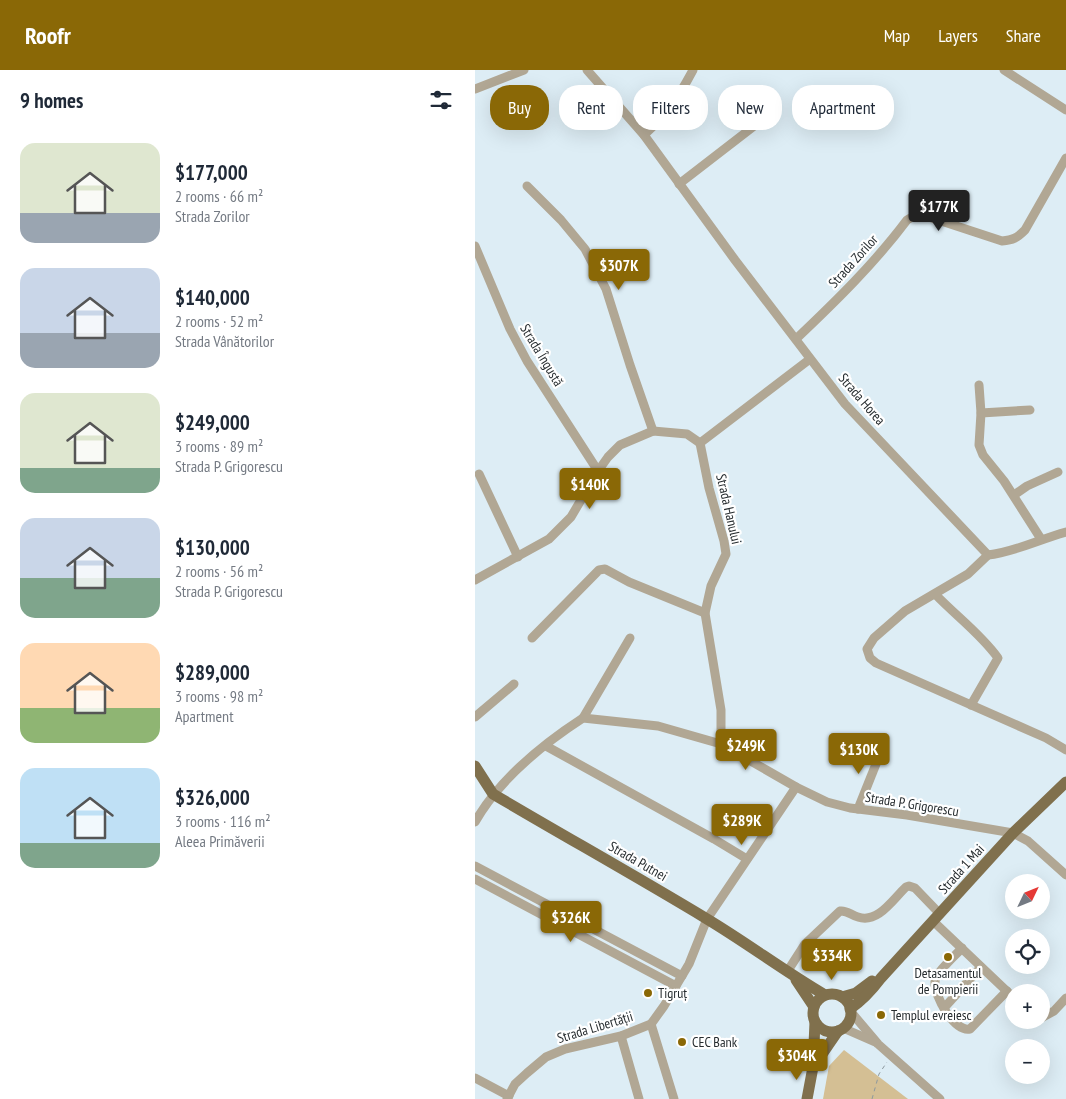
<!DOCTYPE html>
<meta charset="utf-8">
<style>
:root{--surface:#fff;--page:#f2f2f3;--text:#1f2937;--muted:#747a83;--accent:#8a6806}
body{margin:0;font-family:"PT Sans Narrow",sans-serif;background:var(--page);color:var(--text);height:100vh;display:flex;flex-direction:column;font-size:19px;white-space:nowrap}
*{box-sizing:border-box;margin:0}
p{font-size:16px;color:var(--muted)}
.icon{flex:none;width:28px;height:28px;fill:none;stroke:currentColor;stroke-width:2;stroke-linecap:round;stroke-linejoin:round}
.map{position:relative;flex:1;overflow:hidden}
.side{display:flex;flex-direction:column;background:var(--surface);width:475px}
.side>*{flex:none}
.hud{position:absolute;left:15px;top:15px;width:475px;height:45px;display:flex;gap:10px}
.needle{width:32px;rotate:47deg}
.tools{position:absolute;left:530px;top:804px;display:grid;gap:10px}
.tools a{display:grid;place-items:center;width:45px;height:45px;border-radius:50%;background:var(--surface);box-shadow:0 5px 20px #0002;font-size:25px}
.price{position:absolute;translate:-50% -42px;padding:0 11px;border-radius:5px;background:var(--accent);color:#fff;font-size:16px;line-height:32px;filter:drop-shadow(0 1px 2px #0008)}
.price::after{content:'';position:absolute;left:50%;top:30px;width:15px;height:11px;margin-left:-8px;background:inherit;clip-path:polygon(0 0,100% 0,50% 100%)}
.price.selected{background:#222;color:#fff}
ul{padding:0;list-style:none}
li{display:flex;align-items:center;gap:15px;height:125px;padding:0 20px}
li span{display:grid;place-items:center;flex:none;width:140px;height:100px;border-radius:15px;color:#555}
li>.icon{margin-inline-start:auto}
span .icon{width:60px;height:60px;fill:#fffc;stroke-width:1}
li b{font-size:21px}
h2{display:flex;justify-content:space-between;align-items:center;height:60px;padding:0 20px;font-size:21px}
.chip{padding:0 18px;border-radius:20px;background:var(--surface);box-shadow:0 5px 20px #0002;font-size:18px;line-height:45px}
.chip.selected{background:var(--accent);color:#fff}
header{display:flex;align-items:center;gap:30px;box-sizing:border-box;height:70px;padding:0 25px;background:var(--accent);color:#fff}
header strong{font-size:24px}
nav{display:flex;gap:28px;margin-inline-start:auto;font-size:18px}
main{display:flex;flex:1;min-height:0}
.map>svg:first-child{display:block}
.green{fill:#d4bf94}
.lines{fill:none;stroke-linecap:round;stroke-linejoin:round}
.path{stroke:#8c989e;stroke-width:1;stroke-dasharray:4 4;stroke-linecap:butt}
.minor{stroke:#b1a794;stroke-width:9}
.major{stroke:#80704d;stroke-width:11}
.poi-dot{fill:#8a6806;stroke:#fff;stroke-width:2}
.labels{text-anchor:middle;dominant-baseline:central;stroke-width:4.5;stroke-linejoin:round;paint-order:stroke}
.street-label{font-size:14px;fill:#262c2f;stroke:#fff}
.poi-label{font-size:14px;fill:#262c2f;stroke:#fff;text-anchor:start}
</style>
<header>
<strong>Roofr</strong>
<nav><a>Map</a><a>Layers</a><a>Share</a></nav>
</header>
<main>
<section class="side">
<h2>9 homes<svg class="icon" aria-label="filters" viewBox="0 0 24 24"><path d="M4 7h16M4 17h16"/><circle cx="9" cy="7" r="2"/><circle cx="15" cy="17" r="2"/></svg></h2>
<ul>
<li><span style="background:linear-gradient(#dfe7d0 70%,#9aa5b1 0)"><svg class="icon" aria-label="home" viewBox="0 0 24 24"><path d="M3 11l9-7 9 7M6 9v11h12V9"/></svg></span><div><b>$177,000</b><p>2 rooms · 66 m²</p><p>Strada Zorilor</p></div></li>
<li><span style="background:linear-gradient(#c9d6e8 65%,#9aa5b1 0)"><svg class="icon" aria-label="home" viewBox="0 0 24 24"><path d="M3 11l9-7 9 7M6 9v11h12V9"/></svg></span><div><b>$140,000</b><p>2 rooms · 52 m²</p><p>Strada Vânătorilor</p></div></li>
<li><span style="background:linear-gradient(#dfe7d0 75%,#7fa58c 0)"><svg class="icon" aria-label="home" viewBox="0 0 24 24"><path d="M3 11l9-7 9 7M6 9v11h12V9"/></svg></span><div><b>$249,000</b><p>3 rooms · 89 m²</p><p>Strada P. Grigorescu</p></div></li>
<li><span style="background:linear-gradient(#c9d6e8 60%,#7fa58c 0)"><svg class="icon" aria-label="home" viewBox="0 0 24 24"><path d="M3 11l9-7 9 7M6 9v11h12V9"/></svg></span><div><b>$130,000</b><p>2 rooms · 56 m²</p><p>Strada P. Grigorescu</p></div></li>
<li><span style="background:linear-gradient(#ffd9b3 65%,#8fb573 0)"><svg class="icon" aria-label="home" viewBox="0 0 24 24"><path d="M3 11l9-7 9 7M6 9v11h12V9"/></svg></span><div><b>$289,000</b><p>3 rooms · 98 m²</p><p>Apartment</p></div></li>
<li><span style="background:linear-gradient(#bfe0f5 75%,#7fa58c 0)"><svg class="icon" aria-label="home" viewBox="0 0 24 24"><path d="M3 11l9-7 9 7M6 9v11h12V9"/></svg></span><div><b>$326,000</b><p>3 rooms · 116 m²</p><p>Aleea Primăverii</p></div></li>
</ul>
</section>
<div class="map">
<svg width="591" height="1029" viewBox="0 0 591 1029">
<rect width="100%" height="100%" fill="#ddedf5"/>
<path class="green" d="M369 980 433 1029H348L354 996Z"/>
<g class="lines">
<path class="path" d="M397 1029 404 1004 412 992"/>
<g class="minor">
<path d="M112 0 169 65 260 190 370 334 513 485C540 482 565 469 591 462"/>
<path d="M529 0 591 40"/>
<path d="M0 19 49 0"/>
<path d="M169 65C193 43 203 28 218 0"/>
<path d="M204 114 292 46"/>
<path d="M52 116 86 150 110 179 131 219 155 295 178 361"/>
<path d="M0 176 35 259 52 291 123 401"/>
<path d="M321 269C360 232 399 194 432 150 440 145 444 144 454 147L527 171C538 170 542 168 550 160L591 88"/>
<path d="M504 315 506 343 504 375 508 385 529 411 566 469"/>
<path d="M506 343 555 340"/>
<path d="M4 404 43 487"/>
<path d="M539 425 552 416 583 402"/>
<path d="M513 485 493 504 430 541 399 568 392 579 395 588 401 593 571 668 591 680"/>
<path d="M0 510 74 469 96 447 123 401 133 387 145 375 178 361 212 364 225 373"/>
<path d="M460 524C481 546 506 564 523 588L496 635"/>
<path d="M57 568 124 500 130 499 154 512 230 543"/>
<path d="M0 647 39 614"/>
<path d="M108 648 155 568"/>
<path d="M246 674V640L230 543 236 516 251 484 249 471 234 418 225 373 335 289"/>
<path d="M71 676 239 769 272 789"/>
<path d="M383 739 407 679"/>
<path d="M0 752C24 710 68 674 108 648L183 656 246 674 321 717 352 732 375 738 432 745 538 763 553 771 591 805"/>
<path d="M0 796 207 906"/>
<path d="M0 809 201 916"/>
<path d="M458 851 539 928"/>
<path d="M487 878C480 886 460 903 460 912 459 926 479 962 495 959L532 921"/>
<path d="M312 902 330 874 365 841C372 840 376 845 383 847 403 854 418 829 431 817L434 816 440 818 465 844"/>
<path d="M469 938 506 897"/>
<path d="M376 942 403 974 465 1029"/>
<path d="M566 948 579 941 591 928"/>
<path d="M176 954 199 1029"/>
<path d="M368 958 400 972"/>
<path d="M146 966 164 1029"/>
<path d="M0 1008 34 1026"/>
<path d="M32 1029 40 1014 52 1003 71 987 90 979 146 966 176 954 189 936 214 894 232 849 321 717"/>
</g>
<g class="major">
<path d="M0 696 18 724C89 766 161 806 232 849 272 873 309 901 350 925"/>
<path d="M321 910 339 937"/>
<circle cx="357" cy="943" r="19"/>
<path d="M367 927 381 923 397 911"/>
<path d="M375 939C388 930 397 920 406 908L538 763 591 712"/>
<path d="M339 996 363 961"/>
<path d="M332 1029 338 997 340 952"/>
</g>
</g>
<g class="poi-dot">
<circle cx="473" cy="887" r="5"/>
<circle cx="173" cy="923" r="5"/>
<circle cx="406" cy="945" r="5"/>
<circle cx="207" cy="972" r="5"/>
</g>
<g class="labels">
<g class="street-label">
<text transform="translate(378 191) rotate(-48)">Strada Zorilor</text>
<text transform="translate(67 285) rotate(59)">Strada Îngustă</text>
<text transform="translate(387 329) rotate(49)">Strada Horea</text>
<text transform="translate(254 439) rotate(77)">Strada Hanului</text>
<text transform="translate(437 734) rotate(9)">Strada P. Grigorescu</text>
<text transform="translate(163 791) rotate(30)">Strada Putnei</text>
<text transform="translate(486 799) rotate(-48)">Strada 1 Mai</text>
<text transform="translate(120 957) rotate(-17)">Strada Libertății</text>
</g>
<g class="poi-label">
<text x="473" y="903" text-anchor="middle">Detasamentul<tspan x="473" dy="16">de Pompierii</tspan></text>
<text x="183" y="923">Tigruț</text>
<text x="416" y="945">Templul evreiesc</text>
<text x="217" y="972">CEC Bank</text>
</g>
</g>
</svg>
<div class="tools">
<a><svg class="needle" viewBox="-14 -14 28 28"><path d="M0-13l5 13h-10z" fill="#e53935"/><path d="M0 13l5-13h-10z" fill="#747a83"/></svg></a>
<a><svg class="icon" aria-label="locate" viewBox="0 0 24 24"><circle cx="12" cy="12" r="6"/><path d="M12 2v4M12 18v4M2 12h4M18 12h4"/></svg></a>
<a>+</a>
<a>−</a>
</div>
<b class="price selected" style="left:464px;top:162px">$177K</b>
<b class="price" style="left:144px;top:221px">$307K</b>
<b class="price" style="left:115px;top:440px">$140K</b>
<b class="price" style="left:271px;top:701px">$249K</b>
<b class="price" style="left:384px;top:705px">$130K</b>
<b class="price" style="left:267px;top:776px">$289K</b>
<b class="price" style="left:96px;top:873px">$326K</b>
<b class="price" style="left:357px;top:911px">$334K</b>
<b class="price" style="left:322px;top:1011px">$304K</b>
<div class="hud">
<a class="chip selected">Buy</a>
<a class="chip">Rent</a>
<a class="chip">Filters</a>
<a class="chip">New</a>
<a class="chip">Apartment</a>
</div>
</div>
</main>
